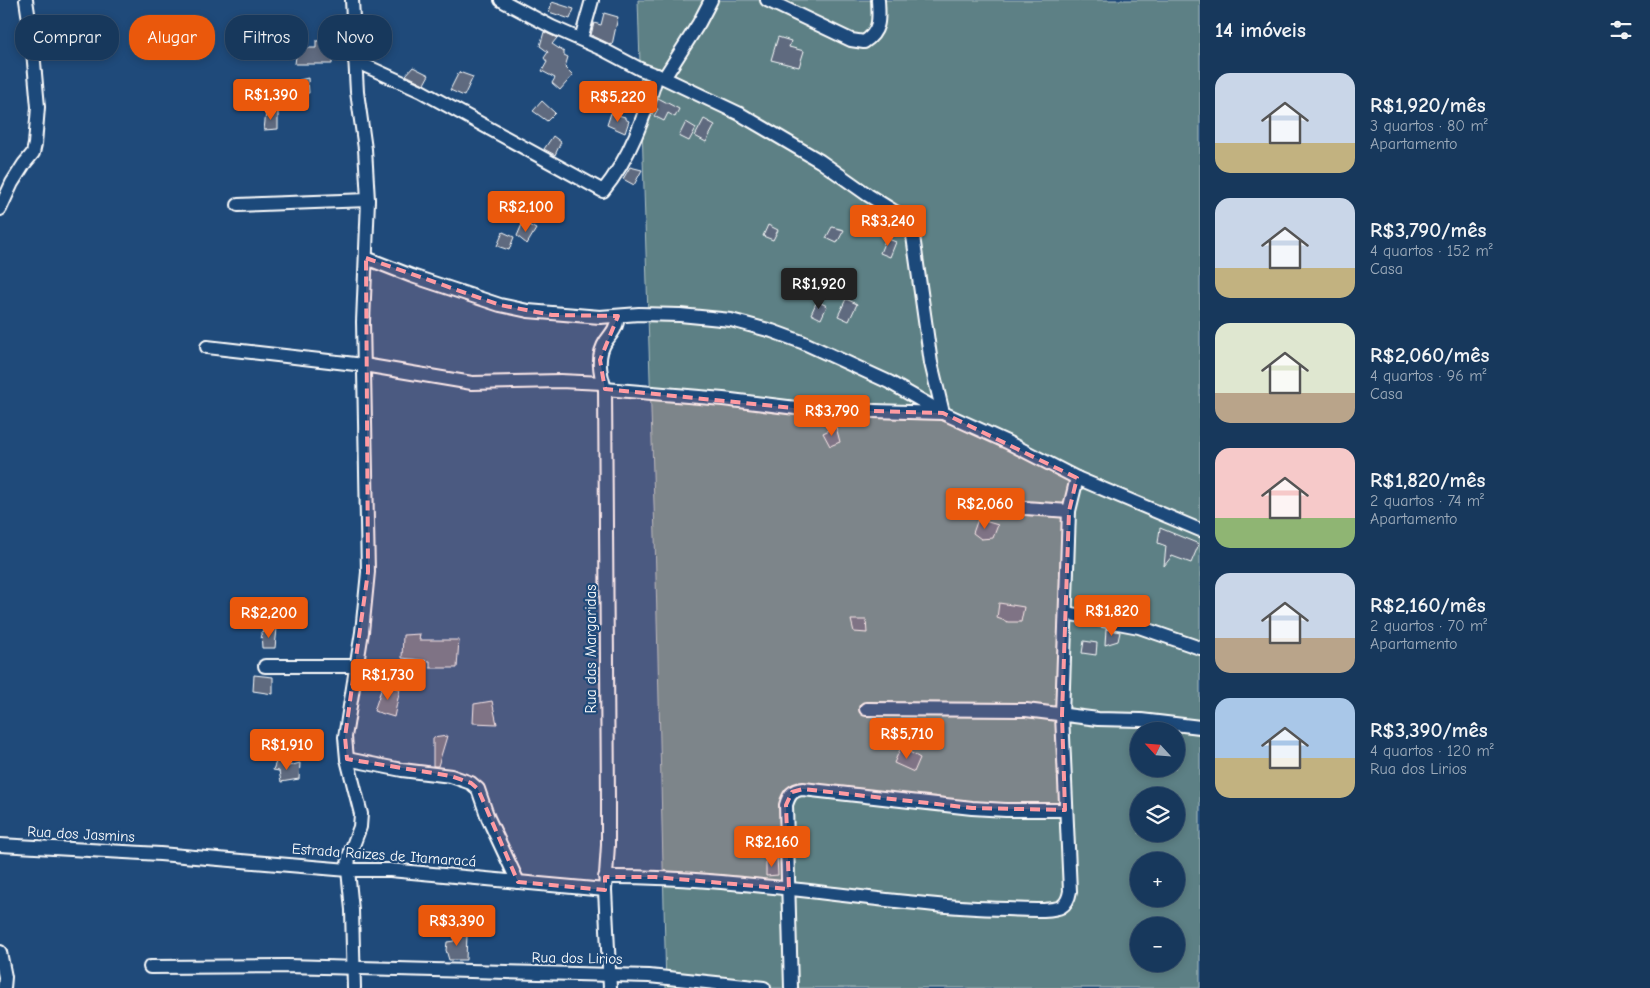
<!DOCTYPE html>
<html lang="pt">
<meta charset="utf-8">
<style>
:root{--surface:#17385c;--page:#203f62;--text:#f1f3f6;--muted:#9eacbb;--line:#365272;--accent:#ea580c}
body{margin:0;font-family:"Comic Neue",sans-serif;background:var(--page);color:var(--text);height:100vh;display:flex;flex-direction:column;font-size:19px;white-space:nowrap}
*{box-sizing:border-box;margin:0}
p{font-size:16px;color:var(--muted)}
.icon{flex:none;width:28px;height:28px;fill:none;stroke:currentColor;stroke-width:2;stroke-linecap:round;stroke-linejoin:round}
.map{position:relative;flex:1;overflow:hidden}
.side{display:flex;flex-direction:column;background:var(--surface);width:450px}
.side>*{flex:none}
.hud{position:absolute;left:15px;top:15px;width:475px;height:45px;display:flex;gap:10px}
.needle{width:32px;rotate:296deg}
.buttons{position:absolute;left:1130px;top:722px;display:grid;gap:10px}
.buttons a{display:grid;place-items:center;width:55px;height:55px;border-radius:50%;background:var(--surface);box-shadow:0 2px 8px #0003,0 0 0 1px var(--line);font-size:25px}
.price{position:absolute;translate:-50% -42px;padding:0 11px;border-radius:5px;background:var(--accent);color:#fff;font-size:16px;line-height:32px;filter:drop-shadow(0 1px 2px #0008)}
.price::after{content:'';position:absolute;left:50%;top:30px;width:15px;height:11px;margin-left:-8px;background:inherit;clip-path:polygon(0 0,100% 0,50% 100%)}
.price.active{background:#222;color:#fff}
ul{padding:0;list-style:none}
li{display:flex;align-items:center;gap:15px;height:125px;padding:0 15px}
li span{display:grid;place-items:center;flex:none;width:140px;height:100px;border-radius:15px;color:#555}
li>.icon{margin-inline-start:auto}
span .icon{width:60px;height:60px;fill:#fffc;stroke-width:1}
li b{font-size:21px}
h2{display:flex;justify-content:space-between;align-items:center;height:60px;padding:0 15px;font-size:21px}
.pill{padding:0 18px;border-radius:20px;background:var(--surface);box-shadow:0 2px 8px #0003,0 0 0 1px var(--line);font-size:18px;line-height:45px}
.pill.active{background:var(--accent);color:#fff}
main{display:flex;flex:1;min-height:0}
.map>svg:first-child{display:block}
.green{fill:#5d8085;stroke:#aec0c2;fill-rule:evenodd}
.building{fill:#5f6b7f;stroke:#fff}
.lines{fill:none;stroke-linecap:round;stroke-linejoin:round}
.minor-casing{stroke:#fff;stroke-width:16}
.minor{stroke:#1f4a7a;stroke-width:12}
.marked{fill:#ff9aa2;fill-opacity:0.2;stroke:#ff9aa2;stroke-width:4;stroke-dasharray:10 6;stroke-linejoin:round}
.labels{text-anchor:middle;dominant-baseline:central;stroke-width:4.5;stroke-linejoin:round;paint-order:stroke}
.street-label{font-size:15px;fill:#fff;stroke:#1f4a7a}
</style>
<main>
<div class="map">
<svg width="1200" height="988" viewBox="0 0 1200 988">
<rect width="100%" height="100%" fill="#1f4a7a"/>
<filter id="ink" filterUnits="userSpaceOnUse"><feTurbulence type="fractalNoise" baseFrequency=".02" numOctaves="2"/><feDisplacementMap in="SourceGraphic" scale="10" xChannelSelector="R" yChannelSelector="G"/><feConvolveMatrix kernelMatrix="1 2 1 2 8 2 1 2 1" color-interpolation-filters="sRGB"/></filter>
<g filter="url(#ink)">
<path class="green" d="M638 0H1200V988H666L655 536ZM1139 731H1176V769H1139ZM1139 796H1176V834H1139ZM1139 861H1176V899H1139ZM1139 926H1176V964H1139Z"/>
<g class="building">
<path d="M552 2 574 9 570 19 549 12Z"/>
<path d="M604 13 618 17 612 45 591 35 594 23 601 25Z"/>
<path d="M544 32 557 38 552 44 564 52V55L568 57 565 67 573 75 560 90 552 83 555 78 542 71 547 62 544 58 548 52 540 46Z"/>
<path d="M778 37 791 41 789 47 804 51 799 67 771 60Z"/>
<path d="M332 40V64H295L297 48H316V41Z"/>
<path d="M413 67 429 75 424 84 406 75Z"/>
<path d="M459 72 473 77 464 96 450 90Z"/>
<path d="M308 78 309 93 300 94 299 80Z"/>
<path d="M658 98 679 109 675 117 668 113 664 121 654 116 658 109 655 108Z"/>
<path d="M542 101 555 113 547 121 533 111Z"/>
<path d="M278 111V129L264 130 266 112Z"/>
<path d="M611 113 625 117V119L629 121 625 133 607 125Z"/>
<path d="M704 119 715 125 706 142 695 136Z"/>
<path d="M686 122 696 128 689 141 679 136Z"/>
<path d="M553 136 561 142 555 155 544 149Z"/>
<path d="M630 167 642 170 634 185 623 179Z"/>
<path d="M523 222 536 229 527 244 517 236Z"/>
<path d="M768 225 778 230 773 240 763 236Z"/>
<path d="M832 227 844 230 837 243 826 238Z"/>
<path d="M503 232 514 237 509 250 497 246Z"/>
<path d="M886 238 896 242 890 257 880 253Z"/>
<path d="M846 299 857 304 849 321 838 316Z"/>
<path d="M817 301 827 306 821 319 811 314Z"/>
<path d="M836 427 840 442 830 446 823 433Z"/>
<path d="M978 519 998 525 993 538 981 539 973 533Z"/>
<path d="M1160 528 1199 544 1191 563 1172 556 1164 566 1166 546 1158 543Z"/>
<path d="M999 603 1024 607 1021 622H1008L997 618Z"/>
<path d="M851 620H866L867 633 854 632Z"/>
<path d="M277 628 275 648H262L261 632Z"/>
<path d="M1106 629 1120 632 1118 641 1105 645Z"/>
<path d="M420 634 419 640H459L457 668H430V661L402 658 403 635Z"/>
<path d="M1084 641 1097 643 1096 655 1082 653Z"/>
<path d="M254 675 273 677V694L253 691Z"/>
<path d="M383 684 400 689 394 717 374 711Z"/>
<path d="M492 701 497 724 473 723 474 704Z"/>
<path d="M447 736 438 766H433V738Z"/>
<path d="M901 747 920 758 914 772 894 763Z"/>
<path d="M277 759 284 760 285 767 300 763 299 779 281 782 279 771 273 770Z"/>
<path d="M777 858 778 875 766 876V861Z"/>
<path d="M454 931 467 935 466 960H449L446 950 447 942 454 941Z"/>
</g>
<g class="lines">
<defs>
<g id="minor">
<path d="M352 0 357 92 365 149 368 200 363 322 368 572 362 632 345 737 347 759 361 814 360 827 349 856 348 870 352 910 354 988"/>
<path d="M501 0 552 27 602 49 640 69 664 78 740 114 820 161 868 195 900 215 912 229 931 363 943 413"/>
<path d="M767 0 851 40 864 42C881 31 879 18 878 0"/>
<path d="M581 39 592 0"/>
<path d="M355 61 421 91 603 191C630 158 645 115 657 75"/>
<path d="M664 78 699 23 711 0"/>
<path d="M238 205 368 200"/>
<path d="M0 209 12 183 24 164 33 153 35 144 38 107 32 40 26 0"/>
<path d="M366 258 412 276 500 305 528 311 600 317 639 314 680 315 731 320 772 331 802 342 889 382 943 413 1007 442 1077 478 1200 530"/>
<path d="M207 347 364 365 472 383 560 381 603 383"/>
<path d="M605 389 723 399 804 409 943 413"/>
<path d="M996 506 1069 511"/>
<path d="M1066 613 1139 627 1200 648"/>
<path d="M265 666H357"/>
<path d="M866 709 1026 710 1098 719 1141 720 1200 727"/>
<path d="M347 759 402 770 451 776 471 783 478 789 488 818 518 882"/>
<path d="M0 845 160 854 348 870H390L605 890"/>
<path d="M605 877C720 876 833 896 947 906 978 909 1010 909 1042 910 1058 909 1067 909 1070 891L1062 715 1069 511 1077 478"/>
<path d="M0 952 5 977 4 988"/>
<path d="M150 967 287 966 649 976 764 988"/>
<path d="M610 988 605 890 608 845V800L605 389C600 373 596 356 606 341 613 332 617 327 618 316"/>
<path d="M791 988 786 805C789 795 792 790 803 789L972 808 1006 810H1065"/>
</g>
</defs>
<use href="#minor" class="minor-casing"/>
<use href="#minor" class="minor"/>
</g>
</g>
<path class="marked" d="M366 258 500 305 552 315 618 316 600 360 605 389 804 409 943 413 1077 478 1069 511 1062 715 1065 810 972 808 803 789 792 792 786 805 789 889 655 877H605V890L518 882 478 789 471 783 451 776 347 759 345 737 368 572Z"/>
<g class="labels">
<g class="street-label">
<text transform="translate(591 649) rotate(-90)">Rua das Margaridas</text>
<text transform="translate(81 834) rotate(3)">Rua dos Jasmins</text>
<text transform="translate(384 855) rotate(4)">Estrada Raizes de Itamaracá</text>
<text transform="translate(577 958) rotate(1)">Rua dos Lirios</text>
</g>
</g>
</svg>
<div class="buttons">
<a><svg class="needle" viewBox="-14 -14 28 28"><path d="M0-13l5 13h-10z" fill="#e53935"/><path d="M0 13l5-13h-10z" fill="#9eacbb"/></svg></a>
<a><svg class="icon" aria-label="layers" viewBox="0 0 24 24"><path d="M12 4l9 5-9 5-9-5zM3 14l9 5 9-5"/></svg></a>
<a>+</a>
<a>−</a>
</div>
<b class="price" style="left:271px;top:121px">R$1,390</b>
<b class="price" style="left:618px;top:123px">R$5,220</b>
<b class="price" style="left:526px;top:233px">R$2,100</b>
<b class="price" style="left:888px;top:247px">R$3,240</b>
<b class="price active" style="left:819px;top:310px">R$1,920</b>
<b class="price" style="left:832px;top:437px">R$3,790</b>
<b class="price" style="left:985px;top:530px">R$2,060</b>
<b class="price" style="left:1112px;top:637px">R$1,820</b>
<b class="price" style="left:269px;top:639px">R$2,200</b>
<b class="price" style="left:388px;top:701px">R$1,730</b>
<b class="price" style="left:907px;top:760px">R$5,710</b>
<b class="price" style="left:287px;top:771px">R$1,910</b>
<b class="price" style="left:772px;top:868px">R$2,160</b>
<b class="price" style="left:457px;top:947px">R$3,390</b>
<div class="hud">
<a class="pill">Comprar</a>
<a class="pill active">Alugar</a>
<a class="pill">Filtros</a>
<a class="pill">Novo</a>
</div>
</div>
<section class="side">
<h2>14 imóveis<svg class="icon" aria-label="filters" viewBox="0 0 24 24"><path d="M4 7h16M4 17h16"/><circle cx="9" cy="7" r="2"/><circle cx="15" cy="17" r="2"/></svg></h2>
<ul>
<li><span style="background:linear-gradient(#c9d6e8 70%,#c2b280 0)"><svg class="icon" aria-label="home" viewBox="0 0 24 24"><path d="M3 11l9-7 9 7M6 9v11h12V9"/></svg></span><div><b>R$1,920/mês</b><p>3 quartos · 80 m²</p><p>Apartamento</p></div></li>
<li><span style="background:linear-gradient(#c9d6e8 70%,#c2b280 0)"><svg class="icon" aria-label="home" viewBox="0 0 24 24"><path d="M3 11l9-7 9 7M6 9v11h12V9"/></svg></span><div><b>R$3,790/mês</b><p>4 quartos · 152 m²</p><p>Casa</p></div></li>
<li><span style="background:linear-gradient(#dfe7d0 70%,#b9a48a 0)"><svg class="icon" aria-label="home" viewBox="0 0 24 24"><path d="M3 11l9-7 9 7M6 9v11h12V9"/></svg></span><div><b>R$2,060/mês</b><p>4 quartos · 96 m²</p><p>Casa</p></div></li>
<li><span style="background:linear-gradient(#f6c9c9 70%,#8fb573 0)"><svg class="icon" aria-label="home" viewBox="0 0 24 24"><path d="M3 11l9-7 9 7M6 9v11h12V9"/></svg></span><div><b>R$1,820/mês</b><p>2 quartos · 74 m²</p><p>Apartamento</p></div></li>
<li><span style="background:linear-gradient(#c9d6e8 65%,#b9a48a 0)"><svg class="icon" aria-label="home" viewBox="0 0 24 24"><path d="M3 11l9-7 9 7M6 9v11h12V9"/></svg></span><div><b>R$2,160/mês</b><p>2 quartos · 70 m²</p><p>Apartamento</p></div></li>
<li><span style="background:linear-gradient(#a9c7e8 60%,#c2b280 0)"><svg class="icon" aria-label="home" viewBox="0 0 24 24"><path d="M3 11l9-7 9 7M6 9v11h12V9"/></svg></span><div><b>R$3,390/mês</b><p>4 quartos · 120 m²</p><p>Rua dos Lirios</p></div></li>
</ul>
</section>
</main>
